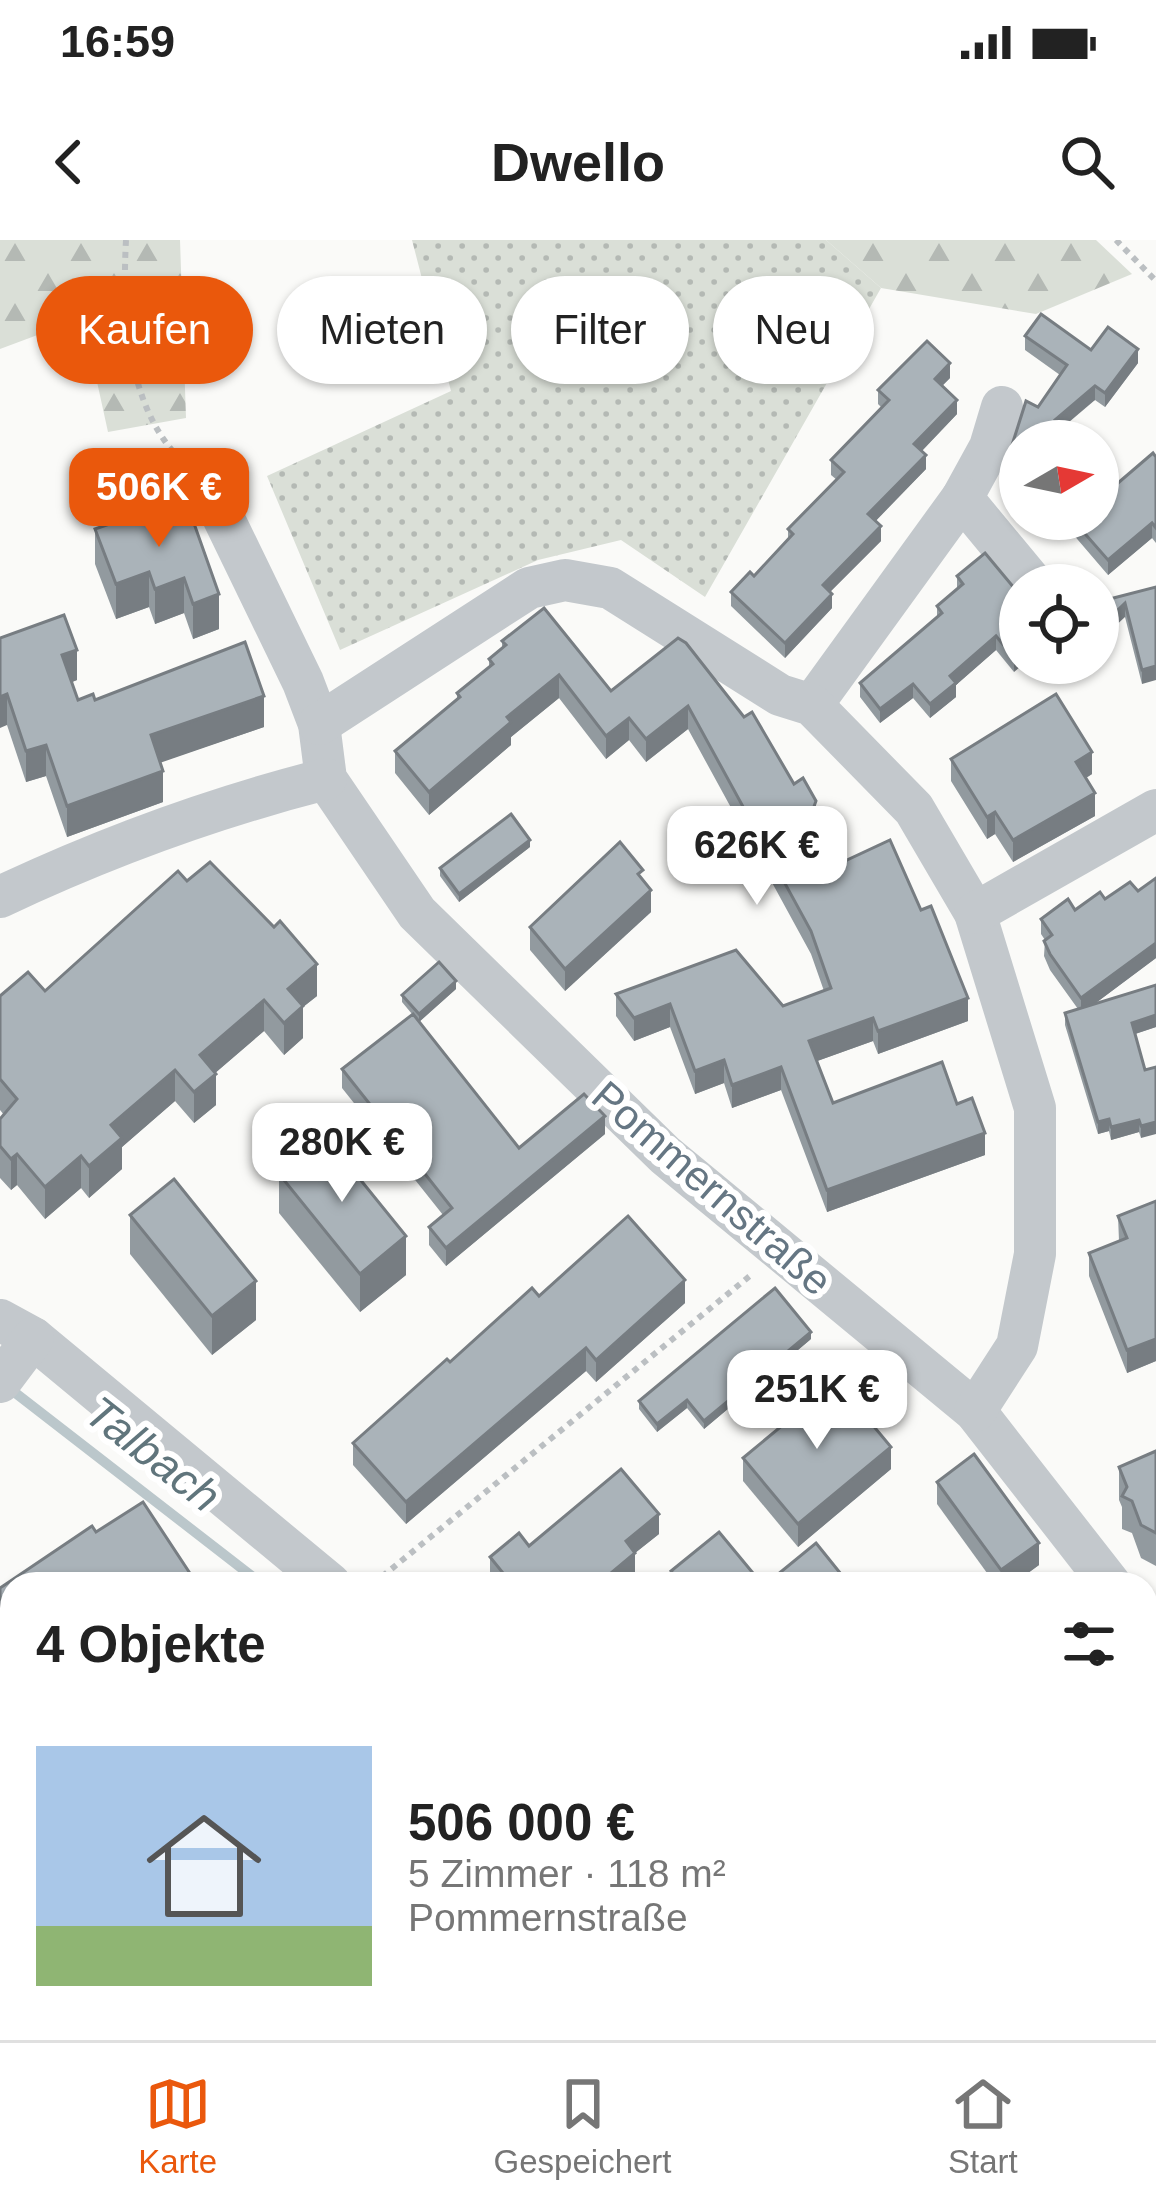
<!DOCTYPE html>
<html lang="de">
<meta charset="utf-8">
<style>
:root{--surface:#fff;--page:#f6f6f6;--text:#222;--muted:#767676;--line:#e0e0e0;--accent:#ea580c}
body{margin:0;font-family:Helvetica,sans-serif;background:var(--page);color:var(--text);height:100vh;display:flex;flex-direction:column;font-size:45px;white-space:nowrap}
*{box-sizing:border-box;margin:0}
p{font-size:39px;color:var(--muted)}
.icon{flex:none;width:66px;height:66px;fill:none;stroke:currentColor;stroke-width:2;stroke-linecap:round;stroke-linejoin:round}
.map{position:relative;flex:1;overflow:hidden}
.panel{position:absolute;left:0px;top:1332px;width:1158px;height:468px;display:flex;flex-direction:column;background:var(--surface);border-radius:36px 36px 0 0;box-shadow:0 3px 9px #0004}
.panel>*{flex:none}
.banner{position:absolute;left:36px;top:36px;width:1086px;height:108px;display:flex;gap:24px}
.needle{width:78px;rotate:81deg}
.tools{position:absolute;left:999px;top:180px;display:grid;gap:24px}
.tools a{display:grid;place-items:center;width:120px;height:120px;border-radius:50%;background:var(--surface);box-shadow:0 3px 9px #0004;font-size:60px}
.price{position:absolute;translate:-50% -102px;padding:0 27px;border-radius:24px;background:#fff;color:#222;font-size:39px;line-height:78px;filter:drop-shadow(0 3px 6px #0008)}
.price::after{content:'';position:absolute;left:50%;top:72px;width:36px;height:27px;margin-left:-18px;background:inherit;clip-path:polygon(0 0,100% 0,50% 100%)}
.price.current{background:var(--accent);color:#fff}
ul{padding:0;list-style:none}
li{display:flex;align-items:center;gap:36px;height:300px;padding:0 36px}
li span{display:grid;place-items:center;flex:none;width:336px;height:240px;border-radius:0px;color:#555}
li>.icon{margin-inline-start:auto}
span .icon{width:144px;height:144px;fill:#fffc;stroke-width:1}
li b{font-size:51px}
h2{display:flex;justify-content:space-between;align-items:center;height:144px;padding:0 36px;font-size:51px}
.chip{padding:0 42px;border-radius:54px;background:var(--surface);box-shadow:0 3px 9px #0004;font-size:42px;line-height:108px}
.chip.current{background:var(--accent);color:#fff}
.status{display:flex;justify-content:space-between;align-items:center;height:84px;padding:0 60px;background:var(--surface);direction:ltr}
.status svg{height:33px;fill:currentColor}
header{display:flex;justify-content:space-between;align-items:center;height:156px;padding:0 36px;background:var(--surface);font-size:54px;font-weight:700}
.dock{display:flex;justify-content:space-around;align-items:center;height:168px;border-top:3px solid var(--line);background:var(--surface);font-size:33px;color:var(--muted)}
.dock a{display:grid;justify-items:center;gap:6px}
.dock .current{color:var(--accent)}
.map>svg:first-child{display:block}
.green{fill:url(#green-dots)}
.forest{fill:url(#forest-firs)}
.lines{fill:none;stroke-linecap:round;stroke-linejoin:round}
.stream{stroke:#bbc7cb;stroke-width:10}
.path{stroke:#bbbfc2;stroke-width:6;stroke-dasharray:6 6;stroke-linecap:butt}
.minor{stroke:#c3c8cc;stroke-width:42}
.wall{fill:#929a9f}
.shaded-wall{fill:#777d82}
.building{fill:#aab3b9;stroke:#777d82;stroke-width:3}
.labels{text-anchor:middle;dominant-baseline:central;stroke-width:12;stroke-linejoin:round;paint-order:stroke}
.street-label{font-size:42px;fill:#657683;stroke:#fff}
.water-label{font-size:45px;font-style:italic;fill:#60757c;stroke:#fff}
</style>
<div class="status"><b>16:59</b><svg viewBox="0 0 49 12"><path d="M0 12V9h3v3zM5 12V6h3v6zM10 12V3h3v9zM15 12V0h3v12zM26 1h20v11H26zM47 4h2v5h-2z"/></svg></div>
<header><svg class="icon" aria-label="back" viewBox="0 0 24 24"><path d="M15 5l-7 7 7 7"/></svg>Dwello<svg class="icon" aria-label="search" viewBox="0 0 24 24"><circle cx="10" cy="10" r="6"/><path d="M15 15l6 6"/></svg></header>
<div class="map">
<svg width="1156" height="1800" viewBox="0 0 1156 1800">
<defs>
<pattern id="green-dots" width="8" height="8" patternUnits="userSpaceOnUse" patternTransform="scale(3)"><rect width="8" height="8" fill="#dadfd7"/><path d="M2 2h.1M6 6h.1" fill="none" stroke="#b4b9b4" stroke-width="1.8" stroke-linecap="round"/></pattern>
<pattern id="forest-firs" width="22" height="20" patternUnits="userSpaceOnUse" patternTransform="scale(3)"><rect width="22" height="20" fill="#dadfd7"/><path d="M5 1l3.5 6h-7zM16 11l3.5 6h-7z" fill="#b4b9b4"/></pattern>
</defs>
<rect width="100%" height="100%" fill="#fafaf8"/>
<g class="green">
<path d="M412 0H826L881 48 705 357 621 300 538 320 340 410 267 236 451 151Z"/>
<path d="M696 1788H770L779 1800H704Z"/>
</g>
<g class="forest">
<path d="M0 0H180L186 178 108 192 83 78 0 109Z"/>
<path d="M826 0H1096L1132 34 1036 74 881 48Z"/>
</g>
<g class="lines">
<path class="stream" d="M9 1148 262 1344"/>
<g class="path">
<path d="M126 0C122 73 127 168 182 221"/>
<path d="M1116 0 1156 41"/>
<path d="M373 1344 751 1035"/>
</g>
<g class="minor">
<path d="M207 244 303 442 319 484 326 539 417 673 665 915 975 1171 1110 1344"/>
<path d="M962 258 990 207 1002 167"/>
<path d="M812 465 962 258 1034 345"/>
<path d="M319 484 529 348 565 340 610 348 780 455 812 465 914 569 975 673 1035 868V1014L1017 1106 975 1171"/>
<path d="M0 657C106 607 212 568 326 539"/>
<path d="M975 673 1156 570"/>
<path d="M0 1080 33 1098 330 1344"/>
<path d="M0 1142 33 1098"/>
<path d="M1146 1392 1156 1405"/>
<path d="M476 1788 484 1800"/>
<path d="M567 1788 575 1800"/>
<path d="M798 1788 808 1800"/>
</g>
</g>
<g class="wall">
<path d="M1025 96 1091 110 1138 123 1105 167 1095 160 1020 201V233L1019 225 1012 220V205L1060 135 1025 110Z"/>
<path d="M950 138 942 146 957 174 922 211 926 229 875 281 881 301 830 352 832 368 785 418 731 366V352L754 336 788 300V289L837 240 831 235V220L882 168 878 164V150Z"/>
<path d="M1156 217V303L1152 298 1108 335 1060 279H1098L1111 249Z"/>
<path d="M185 258 219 389 193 399 184 373 155 384 149 367 116 379 95 324V289Z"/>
<path d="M957 336 1020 355 1014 432 996 410 956 445V457L930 478 913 458 880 483 860 457V443L937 378V366L957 349Z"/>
<path d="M1156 347 1142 444 1125 377 1098 362Z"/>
<path d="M0 398 77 440 72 442 78 460H95L264 487 160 522 163 562 67 597 46 536 26 542 7 485Z"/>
<path d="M678 398 816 584 814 591 834 626 968 781 878 814 873 801 817 821 833 863 957 864 985 915 827 972 781 850 732 868 724 843 695 854 670 787 634 801 616 776V754L783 766 824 751 811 714 688 489 646 522 629 500 606 519 559 458 511 497V505L429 575 395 533V511L457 460V453L489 428V419L502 408V401L611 451Z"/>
<path d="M1034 423H1065L1049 438Z"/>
<path d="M951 519 1092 534 1086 538 1095 576 1013 622 995 594 987 599 951 541Z"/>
<path d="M530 607 459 662 440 636V628Z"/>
<path d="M1156 638V718L1093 765 1156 745V787L1135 794 1145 830 1141 898 1139 892 1111 900 1109 891 1098 894 1065 785V773L1078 769 1050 730 1044 716 1045 700 1041 694V679L1138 651Z"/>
<path d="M643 640 651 672 565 751 530 710V687Z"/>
<path d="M187 641 317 756 303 767V798L284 815 264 791 215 833 216 865 194 883 175 861 122 907V929L89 958 81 948 45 979 17 945 11 950 0 938V879L4 875 0 870V756L45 751Z"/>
<path d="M456 749 419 782 519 908 605 894 446 1026 429 1005V987L443 975 342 848V829L412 774 402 762V755Z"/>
<path d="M279 934 406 1035 360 1072 279 973Z"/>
<path d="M1156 961V1121L1127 1133 1089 1036V1013L1119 1001 1118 976Z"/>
<path d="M130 975 256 1080 212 1115 130 1014Z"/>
<path d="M539 1056 685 1063 596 1142 586 1131 406 1284 353 1225V1203L450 1122Z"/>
<path d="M811 1099 704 1189 687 1168 657 1192 639 1169V1161Z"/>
<path d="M1156 1211V1326L1141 1318 1132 1293 1122 1289V1267L1119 1260V1227Z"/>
<path d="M743 1218 891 1229 798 1307 743 1241Z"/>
<path d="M937 1242 1039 1325 1013 1344H995L937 1264Z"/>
<path d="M96 1292 197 1344H12V1684L7 1675 1 1680 0 1348Z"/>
<path d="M659 1294 635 1313V1332L621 1344H496L490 1337V1317L529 1306Z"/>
<path d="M671 1331 762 1344H671Z"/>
<path d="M1156 1492V1676L1150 1668 1146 1670Z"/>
<path d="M1156 1752V1797L1146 1784V1760Z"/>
<path d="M246 1788H440L448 1800H246Z"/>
<path d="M888 1788H1050L1060 1800H898Z"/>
</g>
<g class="shaded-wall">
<path d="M1138 109V123L1105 167V153Z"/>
<path d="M950 123V138L935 153V139Z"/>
<path d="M1095 146V160L1055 194V180Z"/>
<path d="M957 160V174L914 219V204Z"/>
<path d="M926 215V229L868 289V274Z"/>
<path d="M1152 283V298L1108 335V320Z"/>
<path d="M881 286V301L823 359V345Z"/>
<path d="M149 332V367L116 379V344Z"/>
<path d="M184 338V373L155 384V349Z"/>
<path d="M219 354V389L193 399V364Z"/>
<path d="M832 354V368L785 418V403Z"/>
<path d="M1125 363V377L1098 402V389Z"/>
<path d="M996 396V410L956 445V457L930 478V464L950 436Z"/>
<path d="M77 410V440L62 446V415Z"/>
<path d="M1020 413V423H1025L1014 432V418Z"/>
<path d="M1050 423H1065L1049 438V425Z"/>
<path d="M1156 426V440L1142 444V430Z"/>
<path d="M559 435V458L511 497V505L429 575V552L507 477Z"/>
<path d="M913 444V458L880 483V469Z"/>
<path d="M7 454V485L0 488V457Z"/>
<path d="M264 456V487L151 526V495Z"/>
<path d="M688 466V489L646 522V499Z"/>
<path d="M629 478V500L606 519V496Z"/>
<path d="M46 505V536L26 542V511Z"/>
<path d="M1092 512V534L1076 544V522Z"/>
<path d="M163 531V562L67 597V566Z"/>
<path d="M1095 553V576L1013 622V600Z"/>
<path d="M816 561V584L808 605V583Z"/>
<path d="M995 572V594L987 599V577Z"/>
<path d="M530 600V607L459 662V654Z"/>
<path d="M651 650V672L565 751V729Z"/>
<path d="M1156 703V718L1081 774V758Z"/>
<path d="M317 724V756L303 767V798L284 815V783L288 749Z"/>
<path d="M456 741V749L419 782V774Z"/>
<path d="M968 758V781L878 814V791Z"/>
<path d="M264 760V791L200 846V815Z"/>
<path d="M670 764V787L634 801V778Z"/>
<path d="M1156 775V787L1132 795V783Z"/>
<path d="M873 778V801L809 824V801Z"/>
<path d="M724 820V843L695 854V831Z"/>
<path d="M781 827V850L732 868V845Z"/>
<path d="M175 830V861L122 907V929L89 958V926L111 885Z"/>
<path d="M216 834V865L194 883V852Z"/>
<path d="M605 876V894L446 1026V1008Z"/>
<path d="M1109 879V891L1098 894V882Z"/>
<path d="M1139 880V892L1111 900V887Z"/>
<path d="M1156 882V894L1141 898V886Z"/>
<path d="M985 893V915L827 972V950Z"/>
<path d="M17 914V945L11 950V919Z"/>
<path d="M81 916V948L45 979V947Z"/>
<path d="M406 996V1035L360 1072V1034Z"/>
<path d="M685 1040V1063L596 1142V1120Z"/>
<path d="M256 1041V1080L212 1115V1076Z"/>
<path d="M811 1092V1099L704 1189V1181Z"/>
<path d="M1156 1099V1121L1127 1133V1110Z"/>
<path d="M586 1108V1131L406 1284V1262Z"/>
<path d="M687 1160V1168L657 1192V1184Z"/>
<path d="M891 1207V1229L798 1307V1284Z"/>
<path d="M659 1274V1294L635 1313V1332L621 1344H598L626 1301Z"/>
<path d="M1039 1303V1325L1013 1344H1001V1330Z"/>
<path d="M7 1653V1675L1 1680V1658Z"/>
<path d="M1150 1653V1668L1146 1670V1656Z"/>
</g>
<g class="building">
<path d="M1041 74 1091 110 1108 87 1138 109 1105 153 1095 146 1055 180 1072 201H1020V209L1018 210 1012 205 1026 161 1038 167 1067 125 1025 96Z"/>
<path d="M927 101 950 123 935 139 957 160 914 204 926 215 868 274 881 286 823 345 832 354 785 403 731 352 750 332 754 336 793 294 788 289 844 232 831 220 889 160 878 150Z"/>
<path d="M1153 213 1156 217V288L1152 283 1108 320 1072 279H1098V233L1111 249Z"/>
<path d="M185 258 219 354 193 364 184 338 155 349 149 332 116 344 95 289Z"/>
<path d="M985 313 1020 355V413L1014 418 996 396 950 436 956 443 930 464 913 444 880 469 860 443 942 373 937 366 963 344 957 336Z"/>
<path d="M1156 347V426L1142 430 1125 363 1098 389V362Z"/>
<path d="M544 368 611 451 678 398 686 403 744 477 752 472 794 544 803 538 816 561 808 583 834 626 890 600 921 670 931 666 968 758 878 791 873 778 809 801 833 863 942 822 957 864 972 858 985 893 827 950 781 827 732 845 724 820 695 831 670 764 634 778 616 754 736 710 783 766 831 748 811 691 688 466 646 499 629 478 606 496 559 435 507 477 511 482 429 552 395 511 460 457 457 453 493 424 489 419 506 405 502 401Z"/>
<path d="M64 375 77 410 62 415 78 460 93 454 95 460 245 402 264 456 151 495 163 531 67 566 46 505 26 511 7 454 0 457V398Z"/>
<path d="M1056 454 1092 512 1076 522 1095 553 1013 600 995 572 987 577 951 519Z"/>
<path d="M511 574 530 600 459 654 440 628Z"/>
<path d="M620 602 643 630 638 634 651 650 565 729 530 687Z"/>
<path d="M210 622 274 687 280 681 317 724 288 749 303 766 284 783 264 760 200 815 216 834 194 852 175 830 111 885 122 898 89 926 81 916 45 947 17 914 11 919 0 906V879L17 859 0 839V756L28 732 45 751 178 631 187 641Z"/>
<path d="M1156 638V703L1081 758 1050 714 1044 701 1052 695 1041 679 1068 659 1075 670 1100 652 1105 659 1130 642 1138 651Z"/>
<path d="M439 722 456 741 419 774 402 755Z"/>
<path d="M1156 745V775L1132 783 1145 830 1156 827V882L1141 886 1139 880 1111 887 1109 879 1098 882 1065 773Z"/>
<path d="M413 774 519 908 584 854 605 876 446 1008 429 987 452 968 342 829Z"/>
<path d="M325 896 406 996 360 1034 279 934Z"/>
<path d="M174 939 256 1041 212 1076 130 975Z"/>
<path d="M1156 961V1099L1127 1110 1089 1013 1127 998 1118 976Z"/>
<path d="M628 976 685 1040 596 1120 586 1108 406 1262 353 1203 447 1119 450 1122 532 1048 539 1056Z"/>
<path d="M775 1048 811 1092 704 1181 687 1160 657 1184 639 1161Z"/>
<path d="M836 1141 891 1207 798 1284 743 1218Z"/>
<path d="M1156 1211V1293L1141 1285 1132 1261 1122 1256 1127 1247 1119 1227Z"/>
<path d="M974 1214 1039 1303 1001 1330 937 1242Z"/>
<path d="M621 1229 659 1274 626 1301 635 1313 598 1344H512L490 1317 519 1293 529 1306Z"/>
<path d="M143 1262 197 1344H12V1661L7 1653 1 1658 0 1348 92 1286 96 1292Z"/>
<path d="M719 1292 762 1344H681L671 1331Z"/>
<path d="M816 1303 849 1344H766Z"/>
<path d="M1156 1492V1662L1150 1653 1146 1656V1499Z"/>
<path d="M1156 1752V1782L1146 1769V1760Z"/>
<path d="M253 1788H440L448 1800H261Z"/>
<path d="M598 1788H706L714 1800H594Z"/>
<path d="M903 1788H1050L1060 1800H913Z"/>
</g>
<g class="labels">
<g class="street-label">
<text transform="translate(712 948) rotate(41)">Pommernstraße</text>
</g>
<g class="water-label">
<text transform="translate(153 1214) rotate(38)">Talbach</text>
</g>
</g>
</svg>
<div class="tools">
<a><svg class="needle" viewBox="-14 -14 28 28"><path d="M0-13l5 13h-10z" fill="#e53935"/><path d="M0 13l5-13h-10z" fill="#767676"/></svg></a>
<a><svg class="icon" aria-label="locate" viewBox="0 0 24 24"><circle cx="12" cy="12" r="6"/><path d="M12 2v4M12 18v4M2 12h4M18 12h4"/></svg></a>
</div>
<b class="price current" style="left:159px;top:310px">506K €</b>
<b class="price" style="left:757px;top:668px">626K €</b>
<b class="price" style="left:342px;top:965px">280K €</b>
<b class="price" style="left:817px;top:1212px">251K €</b>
<div class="banner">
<a class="chip current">Kaufen</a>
<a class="chip">Mieten</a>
<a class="chip">Filter</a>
<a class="chip">Neu</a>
</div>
<section class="panel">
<h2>4 Objekte<svg class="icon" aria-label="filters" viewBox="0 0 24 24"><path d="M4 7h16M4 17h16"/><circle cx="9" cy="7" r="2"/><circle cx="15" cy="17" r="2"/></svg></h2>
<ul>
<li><span style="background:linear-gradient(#a9c7e8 75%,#8fb573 0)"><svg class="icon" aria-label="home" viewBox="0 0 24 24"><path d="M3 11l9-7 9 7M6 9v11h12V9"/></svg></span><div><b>506 000 €</b><p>5 Zimmer · 118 m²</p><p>Pommernstraße</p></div></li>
</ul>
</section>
</div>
<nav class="dock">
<a class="current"><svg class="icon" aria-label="map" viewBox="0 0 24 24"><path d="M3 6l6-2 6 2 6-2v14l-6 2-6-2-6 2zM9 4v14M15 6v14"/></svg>Karte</a>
<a><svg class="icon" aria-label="saved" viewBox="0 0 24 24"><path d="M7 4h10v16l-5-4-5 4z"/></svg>Gespeichert</a>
<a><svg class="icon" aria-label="home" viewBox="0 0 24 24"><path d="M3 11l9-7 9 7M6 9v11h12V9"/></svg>Start</a>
</nav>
